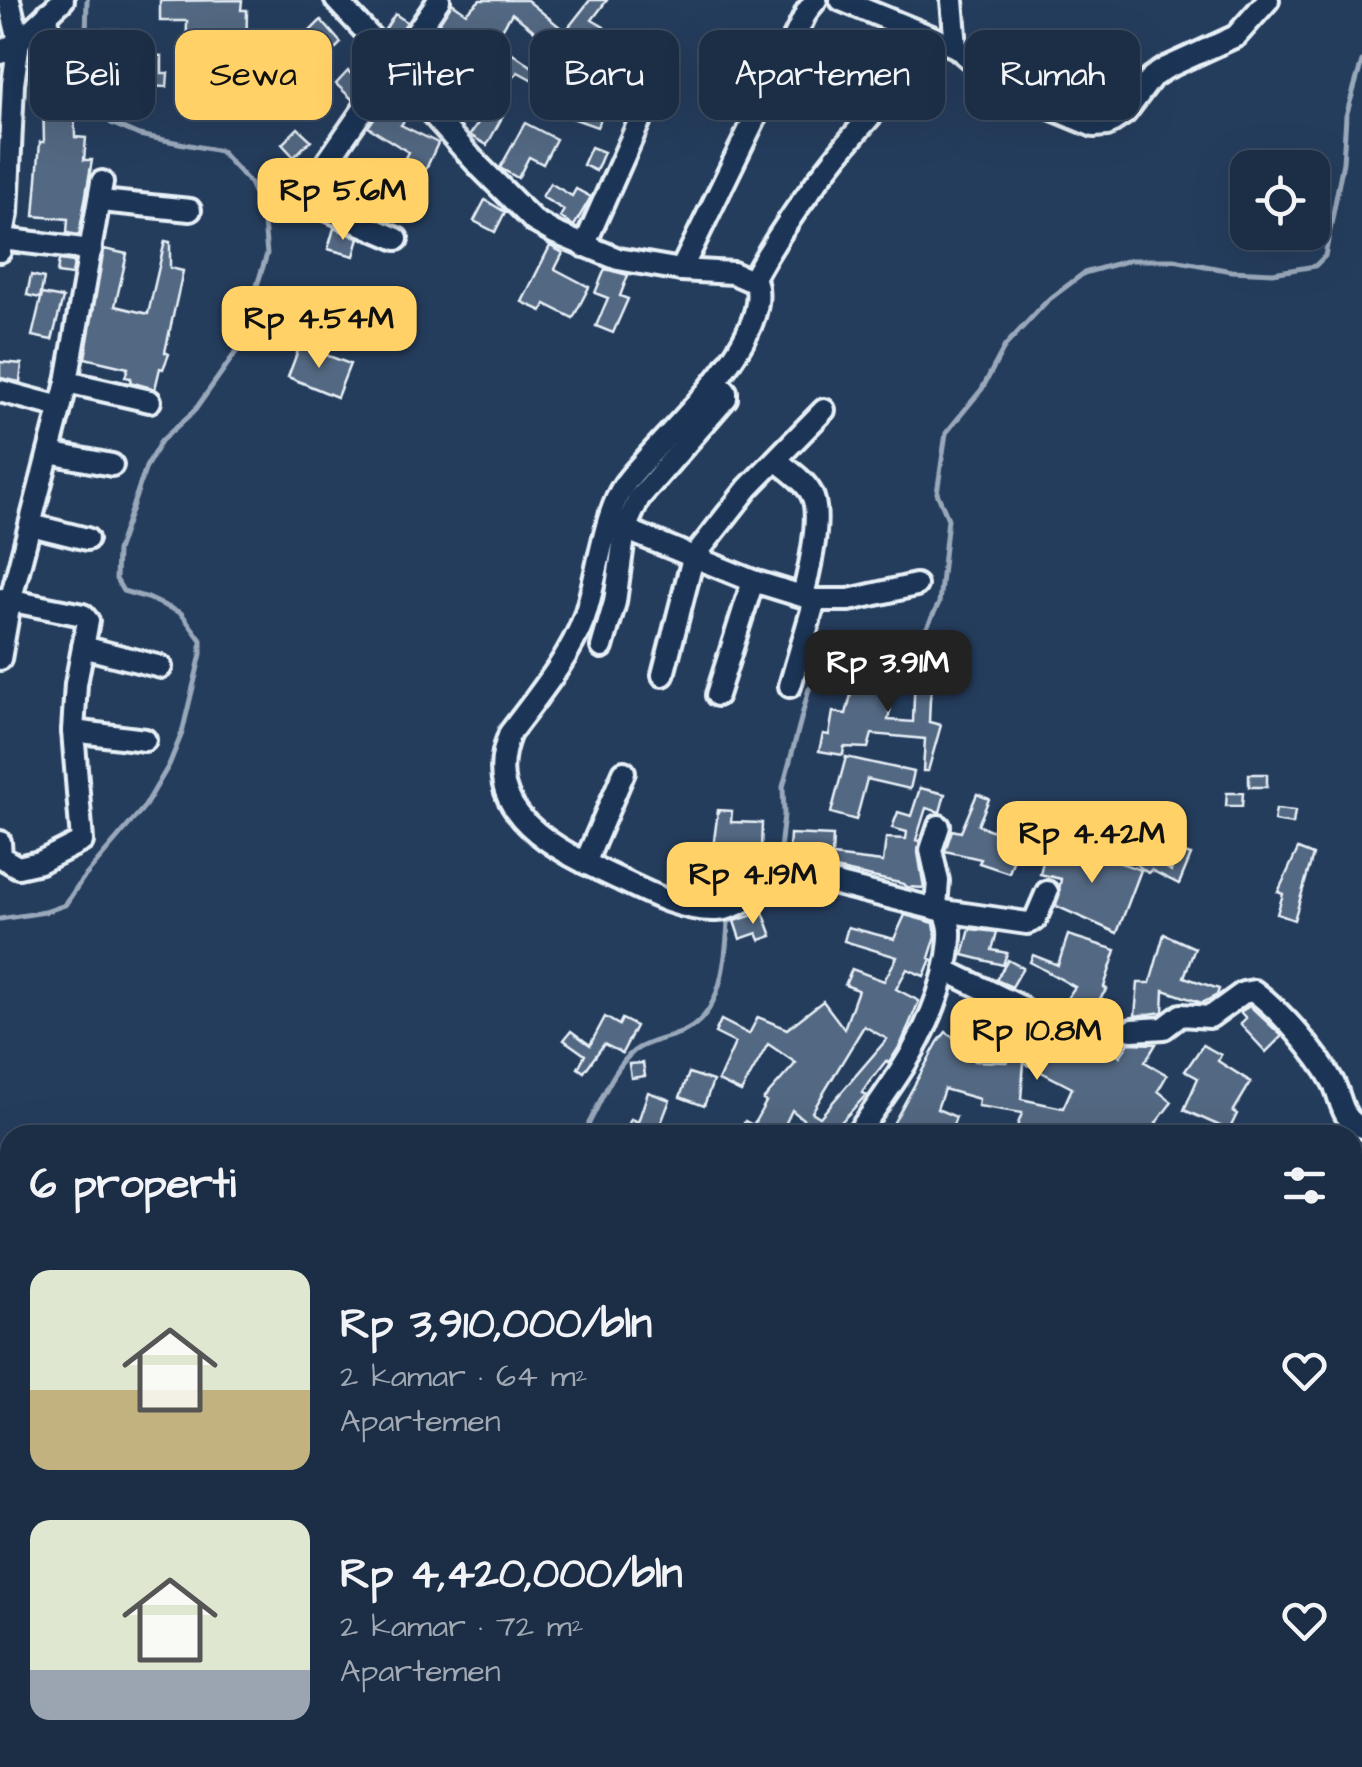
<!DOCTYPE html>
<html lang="id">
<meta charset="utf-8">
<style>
:root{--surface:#1c2e46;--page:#293a51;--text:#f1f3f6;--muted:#a0a8b3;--line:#3a4a5f;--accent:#ffd166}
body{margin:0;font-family:"Architects Daughter",sans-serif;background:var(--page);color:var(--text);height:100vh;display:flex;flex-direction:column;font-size:38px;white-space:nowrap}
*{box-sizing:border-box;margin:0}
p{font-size:32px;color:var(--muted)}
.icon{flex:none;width:55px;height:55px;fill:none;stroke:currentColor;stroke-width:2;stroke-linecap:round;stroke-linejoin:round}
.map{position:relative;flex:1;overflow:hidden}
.side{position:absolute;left:0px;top:1125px;width:1362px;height:642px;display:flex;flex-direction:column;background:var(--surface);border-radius:30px 30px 0 0;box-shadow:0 10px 40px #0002,0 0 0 2px var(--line)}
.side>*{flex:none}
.banner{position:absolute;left:30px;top:30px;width:1302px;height:90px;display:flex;gap:20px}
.buttons{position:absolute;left:1230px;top:150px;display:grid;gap:20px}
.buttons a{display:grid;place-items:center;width:100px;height:100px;border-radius:20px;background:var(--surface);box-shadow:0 10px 40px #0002,0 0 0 2px var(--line);font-size:50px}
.price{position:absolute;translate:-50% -85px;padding:0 22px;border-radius:20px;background:var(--accent);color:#111;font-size:32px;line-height:65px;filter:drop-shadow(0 2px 5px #0008)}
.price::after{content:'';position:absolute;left:50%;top:60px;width:30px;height:22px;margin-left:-15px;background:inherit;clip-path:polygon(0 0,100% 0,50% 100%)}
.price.current{background:#222;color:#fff}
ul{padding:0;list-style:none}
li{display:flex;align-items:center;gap:30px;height:250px;padding:0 30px}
li span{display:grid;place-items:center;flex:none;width:280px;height:200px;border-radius:20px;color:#555}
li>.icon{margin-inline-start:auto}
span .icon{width:120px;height:120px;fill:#fffc;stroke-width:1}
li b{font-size:42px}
h2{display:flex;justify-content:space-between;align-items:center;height:120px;padding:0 30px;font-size:42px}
.pill{padding:0 35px;border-radius:20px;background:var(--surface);box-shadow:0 10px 40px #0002,0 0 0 2px var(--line);font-size:35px;line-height:90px}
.pill.current{background:var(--accent);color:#111}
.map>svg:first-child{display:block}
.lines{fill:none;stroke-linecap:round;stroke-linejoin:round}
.stream{stroke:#99a8ba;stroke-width:5}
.building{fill:#536782;stroke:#e8f1f8;stroke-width:2.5;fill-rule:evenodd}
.minor-casing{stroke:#e8f1f8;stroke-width:28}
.minor{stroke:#1d3557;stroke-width:20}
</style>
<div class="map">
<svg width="1362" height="1767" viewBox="0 0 1362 1767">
<rect width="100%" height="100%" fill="#253d5d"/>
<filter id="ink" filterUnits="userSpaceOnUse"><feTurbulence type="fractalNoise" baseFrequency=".01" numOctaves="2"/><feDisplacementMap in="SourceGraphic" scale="20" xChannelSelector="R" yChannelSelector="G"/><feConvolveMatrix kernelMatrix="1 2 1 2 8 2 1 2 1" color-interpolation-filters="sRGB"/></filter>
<g filter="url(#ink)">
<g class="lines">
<g class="stream">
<path d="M777 874 784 815 783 787 809 689 819 680 874 672 893 664 921 639 939 603 948 519 937 493 946 433 982 389 1005 346 1047 301 1084 273 1130 260H1174L1231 271 1273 273 1315 266 1325 256 1343 162 1346 116 1362 61"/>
<path d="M0 919 45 912 65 905 81 881 145 806 169 765 182 733 201 654V640L181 613 148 598 123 591 116 579 117 551 146 467 161 441 195 410 236 352 267 254 263 213 250 183 220 151 139 135 111 123 100 113 85 72 87 0"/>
<path d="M587 1135 589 1123C601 1101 614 1067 634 1051 649 1040 668 1039 685 1031 722 1014 726 958 728 922L774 899 775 890"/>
<path d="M0 1621 10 1616"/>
</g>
</g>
<g class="building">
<path d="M242 0 241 10H247L246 65 186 63 187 21H160V1Z"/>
<path d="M480 0H527L560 27 547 41 512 13 495 41 534 68 537 62 608 102 597 127 544 108 553 91 518 72 502 89 482 79 477 88 464 77 448 100 432 88 446 68 421 51 452 3 466 13Z"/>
<path d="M590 0H607L592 20 604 27 581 70 578 68 572 78 563 72 583 38 568 28Z"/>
<path d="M395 14 407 22 395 40 384 31Z"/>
<path d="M321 20 341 43 313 71 323 81 303 100 293 89 299 84 288 74 305 56 295 46Z"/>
<path d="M103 29H118L117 51H102Z"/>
<path d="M144 55 162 56V73H168L167 87 143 86Z"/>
<path d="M348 71 363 85 353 100 336 84Z"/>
<path d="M34 77H62V102L74 101 75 137 86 138 84 160H92L79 235 67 233 68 219 34 216 40 142H44L43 98H34Z"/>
<path d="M106 84 143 86 141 118 123 117V106H105Z"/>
<path d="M386 101 408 115 401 125 438 143 425 171 422 169 414 186 409 184 401 201 387 194 392 185 364 174 369 162 397 173 408 152 368 127Z"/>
<path d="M490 105 505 112 487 145 470 135Z"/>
<path d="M525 123 556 139 543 164 529 157 518 178 500 168Z"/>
<path d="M298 128 311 140 294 157 282 144Z"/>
<path d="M591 147 604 152 596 171 583 165Z"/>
<path d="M550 183 572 196 576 189 591 197 574 226 560 217 564 210 542 197Z"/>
<path d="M485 200 505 212 495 232 474 221Z"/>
<path d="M334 228 359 238 354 256 328 249Z"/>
<path d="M165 241 170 242V268L183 271 165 352 169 354 163 369 160 368 155 389 130 382 131 378 125 377 128 368 85 358 104 249 127 254 115 306 148 314Z"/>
<path d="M550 246 563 253 555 269 589 287 573 318 545 304 542 311 522 302Z"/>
<path d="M59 260 74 262 72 275 57 273Z"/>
<path d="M605 269 628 275 620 296 628 299 613 333 596 326 608 298 595 293Z"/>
<path d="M31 275 44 278 40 298 27 295Z"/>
<path d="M320 288 336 294 329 313 312 306Z"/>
<path d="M42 294 63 298 52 340 32 336Z"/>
<path d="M300 345 350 364 337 397 288 377Z"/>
<path d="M0 362 22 364 20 382 0 378Z"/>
<path d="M920 650 944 654 940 679 933 677 930 699 929 722 941 725 928 771H923L925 739 872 734 868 748 844 747 843 755 819 751 823 734 829 735 833 712 846 714 853 687 893 697 888 720 913 722 915 673Z"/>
<path d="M846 757 914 772 910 789 867 779 856 820 831 813Z"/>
<rect x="1249" y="774" width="18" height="13"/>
<path d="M920 788 945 794 940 812 926 808 916 840 920 841 918 852 924 888 907 887 904 884 799 861 763 865 760 874 742 873 740 882 729 879 726 893 692 884 696 854 712 856 718 810 732 811 731 822 762 823 761 851 789 852 790 834 833 836 832 856 883 862 886 838 906 839 907 832 892 828 898 812 911 816Z"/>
<path d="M1227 793H1243L1242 806H1226Z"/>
<path d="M977 794 989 799 978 825 1020 841 1009 873 979 863 981 859 945 851 952 830 961 832Z"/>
<path d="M1276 809 1295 811 1293 824 1274 821Z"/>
<path d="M1066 844 1141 870 1117 933 1056 906 1061 879 1040 874 1045 853 1062 857Z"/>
<path d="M1298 849 1313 855 1294 920 1277 914 1283 894 1278 892Z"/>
<path d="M1178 851 1191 855 1179 884 1151 870 1148 873 1136 864 1146 852 1171 871Z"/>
<path d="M763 912 772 936 760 940 757 933 740 939 734 921Z"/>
<path d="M905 915 934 923 936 936 929 958 931 959 924 976 907 969 896 989 919 1001 901 1044 889 1063 886 1061 870 1081 862 1093 866 1095 829 1135H822L792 1110 780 1135H739L745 1121 753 1125 766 1102 763 1100 796 1063 768 1044 741 1092 718 1081 735 1043 715 1033 721 1020 749 1034 758 1017 787 1029 823 1001 844 1029 858 990 845 985 852 969 884 981 897 957 844 941 848 927 894 939ZM864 1026 887 1039 820 1117 812 1112Z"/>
<path d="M970 929 997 932 992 950 1007 953 1003 965 963 955Z"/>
<path d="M1164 934 1195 948 1184 977 1219 989 1217 995 1202 1003 1164 990 1163 1012 1135 1016 1138 983H1150Z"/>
<path d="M1068 935 1116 950 1104 987 1107 989 1090 1012 1068 997 1075 987 1030 962 1033 955 1058 965Z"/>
<path d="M1008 960 1023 968 1012 987 996 980Z"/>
<path d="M972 999 1034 1028 1030 1041 1054 1054 1057 1047 1071 1054 1081 1042 1088 1048 1097 1037 1120 1056 1129 1043 1156 1044 1145 1062 1167 1075 1158 1091 1172 1102 1156 1123 1161 1128 1154 1135H1014L1022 1113 978 1106 979 1099 944 1089 937 1109 956 1117 950 1133 934 1126 931 1135H887L938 1042 946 1032 957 1040 962 1028 965 1030 975 1009 969 1006ZM992 1026 1016 1037 1007 1062 975 1061ZM1024 1063 1072 1088 1063 1108 1021 1099Z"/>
<path d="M1250 1006 1282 1036 1266 1052 1240 1024 1246 1018 1240 1012Z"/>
<path d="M605 1017 619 1025 622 1019 636 1026 622 1053 604 1044 584 1072 578 1068 585 1055 564 1040 571 1031 590 1045Z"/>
<path d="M1203 1045 1221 1055 1218 1061 1251 1082 1233 1112 1237 1114 1229 1130 1184 1110 1198 1078 1185 1071Z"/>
<path d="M643 1063 645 1076 631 1078 629 1064Z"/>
<path d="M689 1073 713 1081 704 1106 680 1097Z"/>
<path d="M648 1092 670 1100 658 1131 668 1135H624L631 1119 638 1122Z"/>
</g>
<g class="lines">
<defs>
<g id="minor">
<path d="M336 0 394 62 426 107 478 165 534 221 555 233 618 259 681 270 733 273 756 283C772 342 661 437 627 481 604 509 597 582 584 618 569 659 536 698 510 733 476 815 561 852 621 880 650 894 683 911 716 910 748 909 765 875 800 875L944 911C953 926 950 940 948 956 936 1026 897 1079 856 1135"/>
<path d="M841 0 956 47 983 70 1036 102 1094 126 1107 125 1125 113 1152 77 1166 68 1236 36 1268 0"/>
<path d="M952 0 956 47"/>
<path d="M47 39 48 13"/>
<path d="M0 53 19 41 63 0"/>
<path d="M101 201 190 210"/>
<path d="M2 239 91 250"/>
<path d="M397 239 314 204 308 199 307 191 439 0"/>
<path d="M584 246 658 79"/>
<path d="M0 251 7 213 13 84 19 41 9 0"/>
<path d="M681 270 807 11 816 0"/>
<path d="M753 279C802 190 869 114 940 41"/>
<path d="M67 382 150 401"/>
<path d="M0 391 60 407"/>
<path d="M49 453 112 465"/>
<path d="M776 460C787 469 804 480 811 493 823 513 809 572 803 595"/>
<path d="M610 523 753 581 815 600H849L916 585"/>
<path d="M31 525 87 539"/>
<path d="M83 647 161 667"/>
<path d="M602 647 615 602 625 529 639 498 726 398V392L716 381"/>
<path d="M0 659 10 602 67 382 102 182"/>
<path d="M663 675 693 558 748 488 824 410"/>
<path d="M790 686 815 600"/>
<path d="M717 695 753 581"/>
<path d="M73 731 145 740"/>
<path d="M0 842 1 857 18 867 40 862 82 841 73 731 76 684 88 621 83 615 2 599"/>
<path d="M585 863 624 772"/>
<path d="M936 907 938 881 931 850 939 826"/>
<path d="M944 911 1027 923 1035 920 1047 892"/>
<path d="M945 970 1019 1006"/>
<path d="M1132 1030 1164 1028 1181 1015 1210 1017 1243 993 1254 991C1281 1011 1317 1053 1333 1082 1342 1099 1341 1121 1362 1127"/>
<path d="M1352 1398 1354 1394"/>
<path d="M1352 1600 1362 1571"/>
<path d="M1066 1758 1075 1767"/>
<path d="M1341 1758 1362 1767"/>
<path d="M717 1767 719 1758"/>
<path d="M953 1767 961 1758"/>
<path d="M1089 1767 1099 1758"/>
<path d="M1219 1767 1230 1758"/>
</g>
</defs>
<use href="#minor" class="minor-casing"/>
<use href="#minor" class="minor"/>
</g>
</g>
</svg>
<div class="buttons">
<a><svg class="icon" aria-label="locate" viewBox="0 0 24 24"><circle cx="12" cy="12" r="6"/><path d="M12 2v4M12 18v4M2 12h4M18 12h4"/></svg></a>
</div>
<b class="price" style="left:343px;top:243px">Rp 5.6M</b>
<b class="price" style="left:319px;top:371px">Rp 4.54M</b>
<b class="price current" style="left:888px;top:715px">Rp 3.91M</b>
<b class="price" style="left:1092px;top:886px">Rp 4.42M</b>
<b class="price" style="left:753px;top:927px">Rp 4.19M</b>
<b class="price" style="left:1037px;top:1083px">Rp 10.8M</b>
<div class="banner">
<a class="pill">Beli</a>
<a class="pill current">Sewa</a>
<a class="pill">Filter</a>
<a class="pill">Baru</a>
<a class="pill">Apartemen</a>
<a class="pill">Rumah</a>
</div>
<section class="side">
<h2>6 properti<svg class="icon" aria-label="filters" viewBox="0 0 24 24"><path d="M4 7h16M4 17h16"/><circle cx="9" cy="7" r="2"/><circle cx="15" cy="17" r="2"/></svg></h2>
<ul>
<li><span style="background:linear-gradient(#dfe7d0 60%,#c2b280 0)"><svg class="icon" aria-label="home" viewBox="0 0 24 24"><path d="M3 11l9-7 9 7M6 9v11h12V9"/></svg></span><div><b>Rp 3,910,000/bln</b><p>2 kamar · 64 m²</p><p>Apartemen</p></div><svg class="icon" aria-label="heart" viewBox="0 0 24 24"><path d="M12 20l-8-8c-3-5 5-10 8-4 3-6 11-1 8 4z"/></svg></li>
<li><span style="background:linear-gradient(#dfe7d0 75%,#9aa5b1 0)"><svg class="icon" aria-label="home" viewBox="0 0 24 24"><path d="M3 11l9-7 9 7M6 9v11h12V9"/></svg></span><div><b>Rp 4,420,000/bln</b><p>2 kamar · 72 m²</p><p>Apartemen</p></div><svg class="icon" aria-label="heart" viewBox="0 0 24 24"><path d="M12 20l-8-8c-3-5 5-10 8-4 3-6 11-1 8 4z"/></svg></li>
</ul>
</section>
</div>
